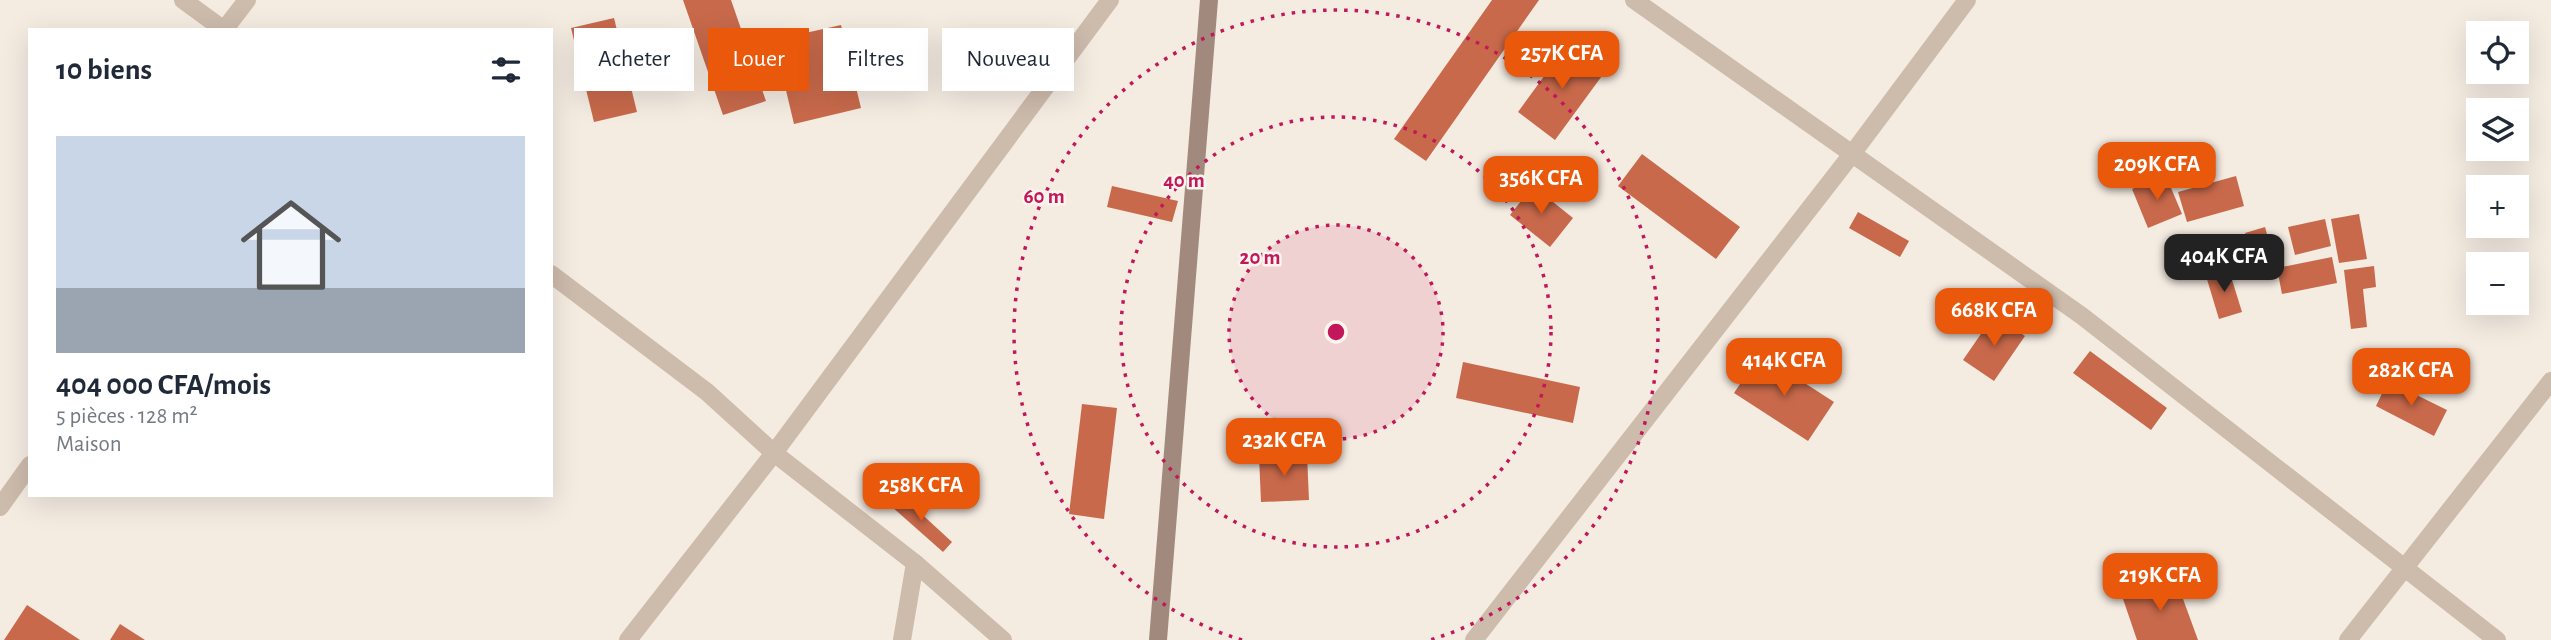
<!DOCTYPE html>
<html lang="fr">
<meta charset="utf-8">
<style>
:root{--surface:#fff;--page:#f2f2f3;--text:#1f2937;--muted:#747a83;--line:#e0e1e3;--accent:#ea580c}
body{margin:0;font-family:"Alegreya Sans",sans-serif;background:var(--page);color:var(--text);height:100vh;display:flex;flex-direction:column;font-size:26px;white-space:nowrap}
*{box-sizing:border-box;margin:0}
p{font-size:23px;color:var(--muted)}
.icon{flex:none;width:38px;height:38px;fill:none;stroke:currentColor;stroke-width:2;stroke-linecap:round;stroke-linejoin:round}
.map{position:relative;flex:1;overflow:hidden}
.side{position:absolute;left:28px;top:28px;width:525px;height:469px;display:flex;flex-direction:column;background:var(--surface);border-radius:0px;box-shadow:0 7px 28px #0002}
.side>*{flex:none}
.top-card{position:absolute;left:574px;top:28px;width:665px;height:63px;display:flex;gap:14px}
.tools{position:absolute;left:2466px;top:21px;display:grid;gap:14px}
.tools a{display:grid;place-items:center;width:63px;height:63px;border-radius:0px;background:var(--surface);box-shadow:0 7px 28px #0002;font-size:35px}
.price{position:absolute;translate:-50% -60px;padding:0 16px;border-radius:14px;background:var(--accent);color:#fff;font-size:23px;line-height:46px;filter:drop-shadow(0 2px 4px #0008)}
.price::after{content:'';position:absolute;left:50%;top:42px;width:21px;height:16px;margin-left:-10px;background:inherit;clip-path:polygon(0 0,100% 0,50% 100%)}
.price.current{background:#222;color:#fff}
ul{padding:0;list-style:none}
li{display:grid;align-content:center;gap:14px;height:371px;padding:0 28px}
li+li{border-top:2px solid var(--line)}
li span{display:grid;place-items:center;height:217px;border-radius:0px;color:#555}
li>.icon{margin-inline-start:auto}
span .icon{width:126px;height:126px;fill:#fffc;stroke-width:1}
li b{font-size:30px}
h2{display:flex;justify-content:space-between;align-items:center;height:84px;padding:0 28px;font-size:30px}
.tag{padding:0 24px;border-radius:0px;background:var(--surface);box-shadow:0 7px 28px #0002;font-size:24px;line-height:63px}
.tag.current{background:var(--accent);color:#fff}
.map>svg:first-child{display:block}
.building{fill:#c8694b}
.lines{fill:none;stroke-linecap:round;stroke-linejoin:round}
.street{stroke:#cdbbac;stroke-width:18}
.secondary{stroke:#a18a7d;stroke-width:18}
.ring{fill:none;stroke:#c2185b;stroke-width:3.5;stroke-dasharray:3.5 7}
.centre{fill:#c2185b;stroke:#fbf5ee;stroke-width:3.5}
.ring-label{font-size:21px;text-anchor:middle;font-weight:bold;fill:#c2185b;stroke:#fbf5ee;stroke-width:5;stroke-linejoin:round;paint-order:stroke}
</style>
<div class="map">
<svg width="2551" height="640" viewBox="0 0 2551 640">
<rect width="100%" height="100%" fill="#f4ebe1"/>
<g class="building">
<path d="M683 0H731L766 101 723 115Z"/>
<path d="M1492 0H1539L1426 161 1394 139Z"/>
<path d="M614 18 637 112 594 122 571 28Z"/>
<path d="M841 25 861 108 794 124 774 40Z"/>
<path d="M1569 42 1607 69 1555 140 1518 112Z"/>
<path d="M1642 154 1740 227 1716 259 1618 186Z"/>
<path d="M2166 176 2182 214 2148 228 2132 189Z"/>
<path d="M2236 176 2244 206 2187 222 2178 192Z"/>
<path d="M1112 186 1178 201 1172 222 1107 207Z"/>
<path d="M1533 186 1573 218 1550 247 1510 215Z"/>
<path d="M1858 212 1909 241 1900 257 1849 228Z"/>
<path d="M2359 214 2367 259 2339 263 2331 219Z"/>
<path d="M2325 219 2331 246 2295 255 2288 227Z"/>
<path d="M2265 227 2276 266 2256 271 2245 233Z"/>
<path d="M2332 257 2337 283 2282 294 2277 268Z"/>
<path d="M2374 266 2376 287 2363 289 2367 327 2351 329 2344 270Z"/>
<path d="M2229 270 2242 312 2219 319 2206 276Z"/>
<path d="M1994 315 2025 336 1994 381 1963 360Z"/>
<path d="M2090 351 2167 408 2151 430 2073 373Z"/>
<path d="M1760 354 1834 402 1808 441 1734 393Z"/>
<path d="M1463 362 1580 387 1573 423 1456 398Z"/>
<path d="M2388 381 2447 410 2434 436 2376 406Z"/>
<path d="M1082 404 1117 408 1104 519 1069 514Z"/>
<path d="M1307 455 1309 500 1261 502 1259 456Z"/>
<path d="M901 495 952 542 943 552 891 506Z"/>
<path d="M2175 577 2198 640H2137L2122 596Z"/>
<path d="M27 605 80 640H4Z"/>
<path d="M120 624 145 640H110Z"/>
</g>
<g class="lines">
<g class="street">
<path d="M183 0 224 30"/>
<path d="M1634 0 2082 316 2497 640"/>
<path d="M224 30 247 0"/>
<path d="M551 274 707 392 774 453 915 563 1003 640"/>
<path d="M0 507 30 465"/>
<path d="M628 640 774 453 1110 0"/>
<path d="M902 640 915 563"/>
<path d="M1474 640 1852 154 1967 0"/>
<path d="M2348 640 2551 381"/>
</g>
<path class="secondary" d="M1158 640 1209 0"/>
</g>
<circle cx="1336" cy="332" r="107" fill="#c2185b" fill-opacity=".12"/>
<g class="ring">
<circle cx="1336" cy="332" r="107"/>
<circle cx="1336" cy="332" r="215"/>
<path d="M1242 640A322 322 0 1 1 1430 640"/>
</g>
<circle cx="1336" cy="332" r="10" class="centre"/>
<g class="ring-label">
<text x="1184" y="187">40 m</text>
<text x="1044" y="203">60 m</text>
<text x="1260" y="264">20 m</text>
</g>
</svg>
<div class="tools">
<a><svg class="icon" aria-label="locate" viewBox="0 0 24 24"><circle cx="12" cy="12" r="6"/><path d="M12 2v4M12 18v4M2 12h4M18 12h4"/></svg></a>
<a><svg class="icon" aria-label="layers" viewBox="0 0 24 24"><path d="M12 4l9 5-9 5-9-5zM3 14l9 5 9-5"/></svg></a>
<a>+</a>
<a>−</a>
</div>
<b class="price" style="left:1562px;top:91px">257K CFA</b>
<b class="price" style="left:2157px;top:202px">209K CFA</b>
<b class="price" style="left:1541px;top:216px">356K CFA</b>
<b class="price current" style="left:2224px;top:294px">404K CFA</b>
<b class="price" style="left:1994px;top:348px">668K CFA</b>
<b class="price" style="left:1784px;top:398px">414K CFA</b>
<b class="price" style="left:2411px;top:408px">282K CFA</b>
<b class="price" style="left:1284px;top:478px">232K CFA</b>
<b class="price" style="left:921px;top:523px">258K CFA</b>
<b class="price" style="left:2160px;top:613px">219K CFA</b>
<div class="top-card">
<a class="tag">Acheter</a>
<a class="tag current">Louer</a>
<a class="tag">Filtres</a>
<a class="tag">Nouveau</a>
</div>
<section class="side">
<h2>10 biens<svg class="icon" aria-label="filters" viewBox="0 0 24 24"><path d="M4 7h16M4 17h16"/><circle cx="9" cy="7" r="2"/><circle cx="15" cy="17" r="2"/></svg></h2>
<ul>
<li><span style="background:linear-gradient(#c9d6e8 70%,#9aa5b1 0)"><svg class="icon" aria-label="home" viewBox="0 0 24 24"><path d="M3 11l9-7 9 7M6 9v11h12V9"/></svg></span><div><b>404 000 CFA/mois</b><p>5 pièces · 128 m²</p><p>Maison</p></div></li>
</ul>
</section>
</div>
